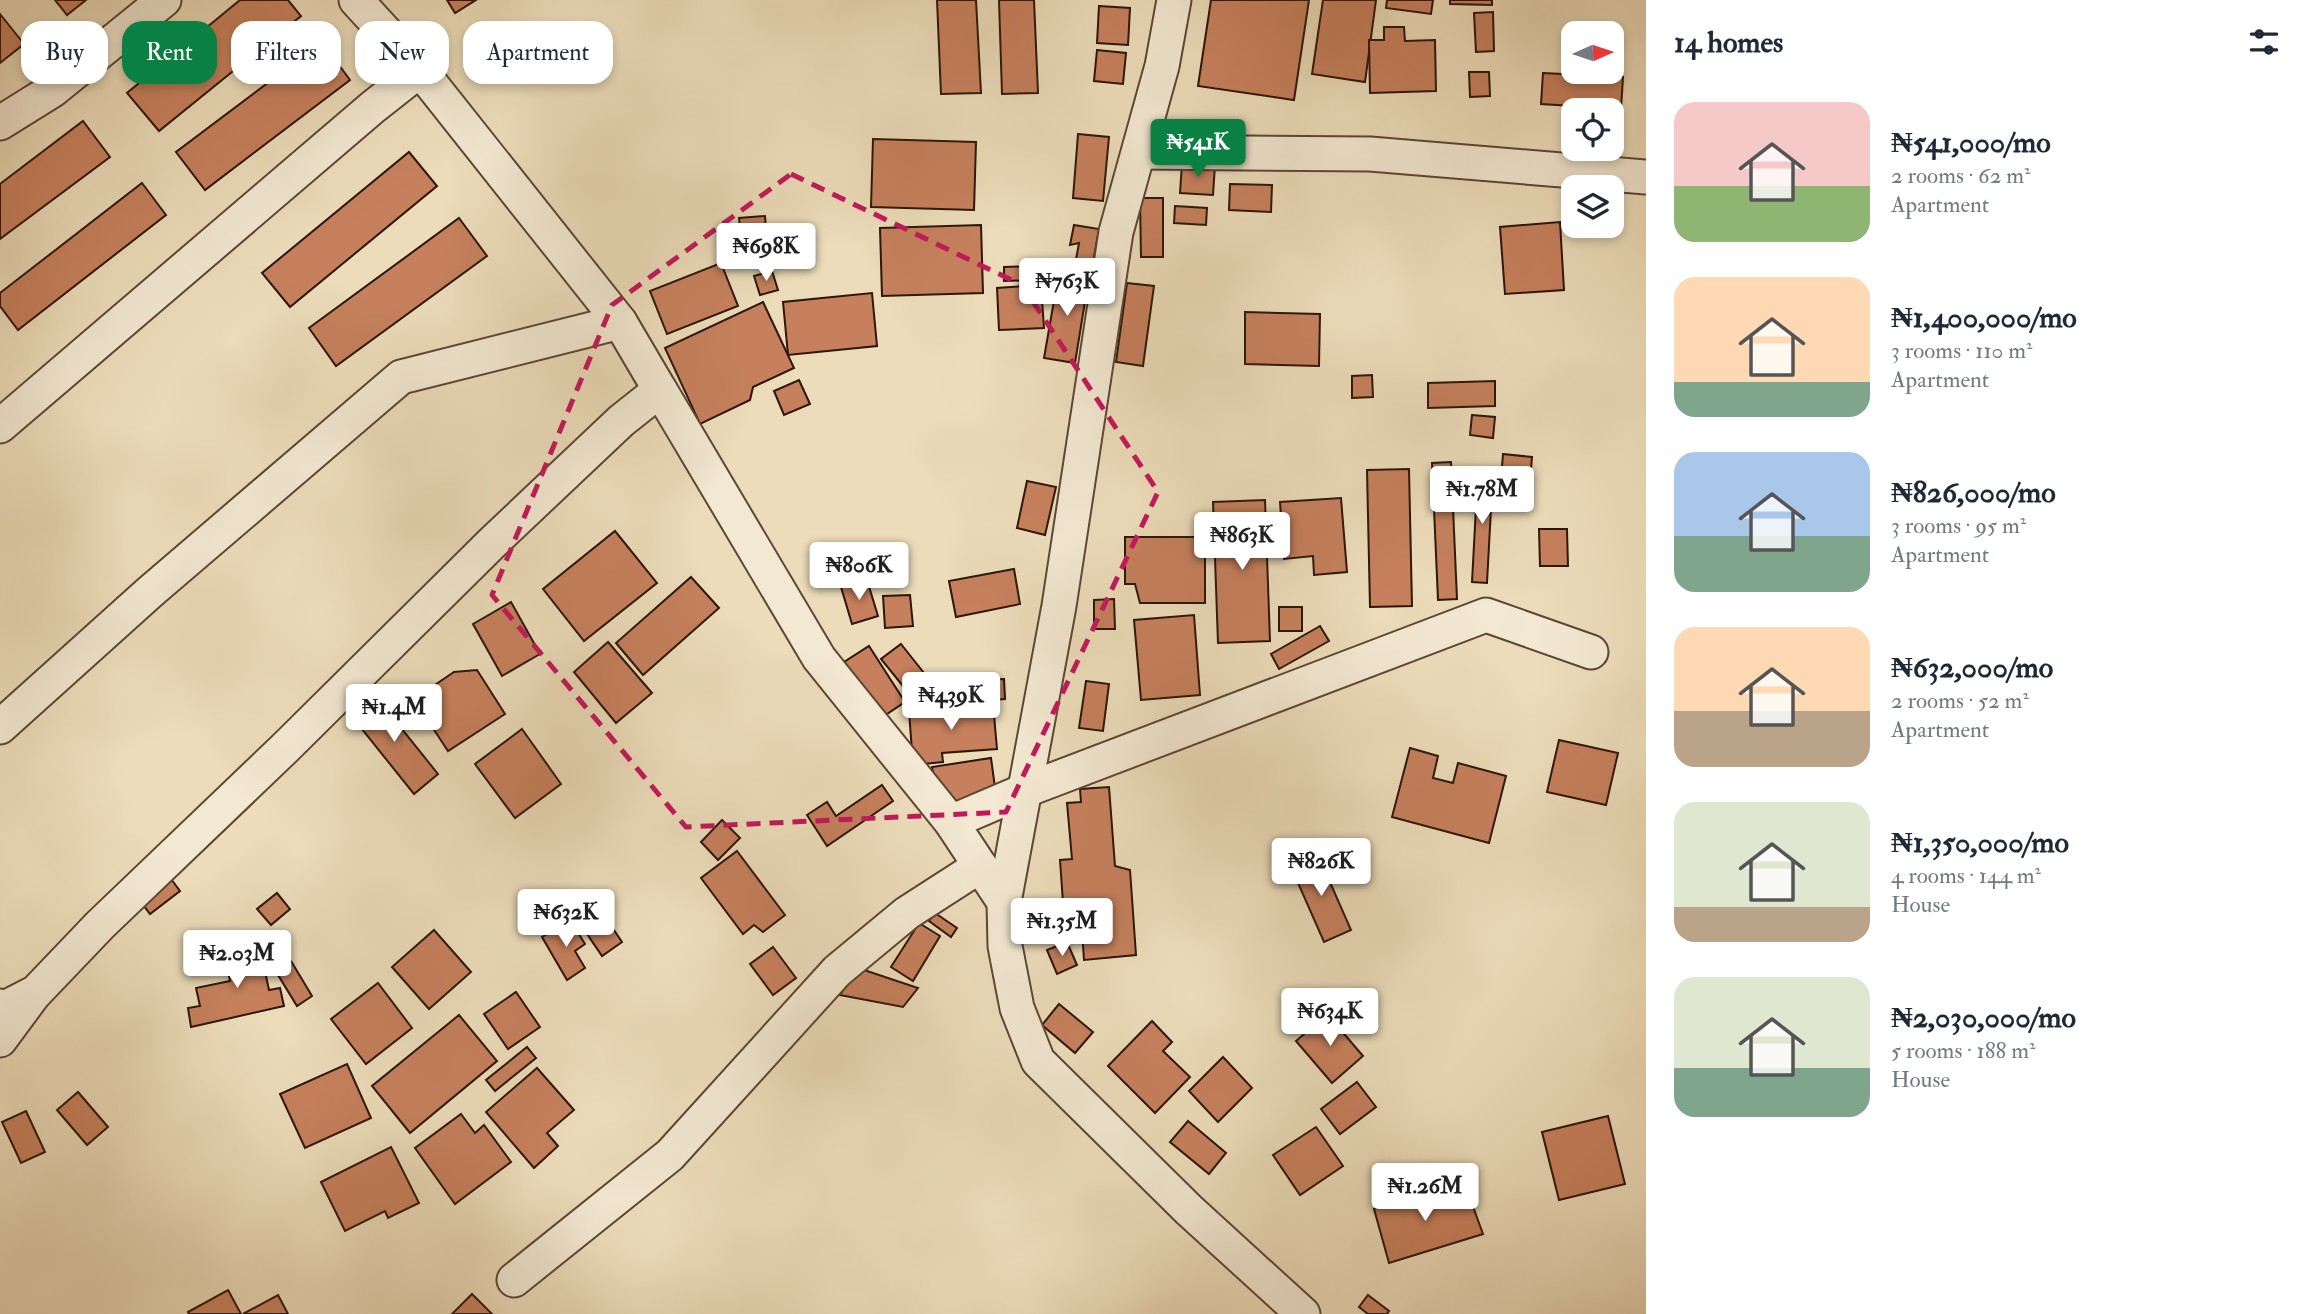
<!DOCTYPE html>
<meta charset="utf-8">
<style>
:root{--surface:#fff;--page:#f6f6f7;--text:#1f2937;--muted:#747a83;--accent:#0b8043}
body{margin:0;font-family:"IM FELL Double Pica",serif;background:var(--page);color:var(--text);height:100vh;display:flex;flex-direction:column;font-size:26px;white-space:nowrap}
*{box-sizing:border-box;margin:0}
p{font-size:23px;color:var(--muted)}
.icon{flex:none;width:38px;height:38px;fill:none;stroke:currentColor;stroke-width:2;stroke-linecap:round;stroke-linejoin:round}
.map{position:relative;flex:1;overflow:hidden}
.panel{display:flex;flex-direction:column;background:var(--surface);width:665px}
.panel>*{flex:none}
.top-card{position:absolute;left:21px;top:21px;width:665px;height:63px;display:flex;gap:14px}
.needle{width:46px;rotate:87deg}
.tools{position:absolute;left:1561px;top:21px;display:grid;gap:14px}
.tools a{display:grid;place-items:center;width:63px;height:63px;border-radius:14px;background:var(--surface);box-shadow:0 4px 10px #0003;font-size:35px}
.price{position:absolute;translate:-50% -60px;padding:0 16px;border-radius:7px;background:#fff;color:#222;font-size:23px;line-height:46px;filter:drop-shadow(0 2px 4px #0008)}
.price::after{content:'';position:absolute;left:50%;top:42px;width:21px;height:16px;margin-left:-10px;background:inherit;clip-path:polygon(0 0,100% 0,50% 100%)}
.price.active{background:var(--accent);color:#fff}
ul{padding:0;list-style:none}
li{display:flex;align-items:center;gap:21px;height:175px;padding:0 28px}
li span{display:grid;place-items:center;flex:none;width:196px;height:140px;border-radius:21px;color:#555}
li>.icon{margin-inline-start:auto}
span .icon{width:84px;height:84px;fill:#fffc;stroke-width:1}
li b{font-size:30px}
h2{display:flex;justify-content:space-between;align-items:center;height:84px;padding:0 28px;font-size:30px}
.chip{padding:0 24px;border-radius:21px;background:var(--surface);box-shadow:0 4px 10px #0003;font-size:24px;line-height:63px}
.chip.active{background:var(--accent);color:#fff}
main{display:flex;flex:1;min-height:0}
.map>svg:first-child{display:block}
.building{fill:#c6805d;stroke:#2c1509;stroke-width:2}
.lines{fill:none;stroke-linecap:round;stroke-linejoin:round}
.street-casing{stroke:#5c4735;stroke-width:37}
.street{stroke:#f3e8d2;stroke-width:33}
.marked{fill:none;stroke:#c2185b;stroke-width:5;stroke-dasharray:14 9;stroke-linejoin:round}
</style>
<main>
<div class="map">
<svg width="1646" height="1314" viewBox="0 0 1646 1314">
<rect width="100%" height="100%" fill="#ecdcba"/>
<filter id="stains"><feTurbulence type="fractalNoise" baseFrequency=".00286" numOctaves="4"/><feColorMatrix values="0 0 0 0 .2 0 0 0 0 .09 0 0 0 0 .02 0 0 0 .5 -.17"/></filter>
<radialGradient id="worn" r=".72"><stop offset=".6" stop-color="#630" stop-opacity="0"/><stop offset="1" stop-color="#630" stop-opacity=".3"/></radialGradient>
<g class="building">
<path d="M55 0H86L67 15Z"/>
<path d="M240 0H288L301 16 159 131 127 93Z"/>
<path d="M447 0H476L455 13Z"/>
<path d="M937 0H976L981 93 941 94Z"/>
<path d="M999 0H1034L1038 93 1002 94Z"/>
<path d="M1211 0H1309L1294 100 1198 86Z"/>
<path d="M1323 0H1376L1365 82 1312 74Z"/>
<path d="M1387 0H1433L1431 14 1386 8Z"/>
<path d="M1450 0H1492V5L1450 4Z"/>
<path d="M1099 6 1130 8 1128 45 1097 43Z"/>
<path d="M1493 12 1494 51 1476 52 1474 13Z"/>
<path d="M0 14 24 44 0 63Z"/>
<path d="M1384 27H1404L1405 41 1435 40 1436 91 1370 93 1369 40H1384Z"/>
<path d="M322 42 350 80 205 190 176 152Z"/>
<path d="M1097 50 1126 53 1123 84 1094 81Z"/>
<path d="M1469 72H1489L1490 96 1470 97Z"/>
<path d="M1543 73 1623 77 1621 109 1541 104Z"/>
<path d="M83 121 110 157 0 239V184Z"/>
<path d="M1078 134 1109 137 1103 201 1073 198Z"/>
<path d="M873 139 976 142 974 210 871 207Z"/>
<path d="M409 152 437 186 290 307 262 273Z"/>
<path d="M1182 163 1215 165 1213 195 1180 193Z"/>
<path d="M142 183 166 215 18 330 0 306V293Z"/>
<path d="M1230 184 1272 185 1271 212 1229 210Z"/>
<path d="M1140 198H1163V257H1141Z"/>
<path d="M1175 206 1207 208 1206 225 1174 223Z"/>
<path d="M765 216 767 244 742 246 739 218Z"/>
<path d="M459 218 487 256 336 366 309 328Z"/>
<path d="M1560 222 1564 290 1505 294 1500 227Z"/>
<path d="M981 225 983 293 882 296 880 228Z"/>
<path d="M1074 225 1099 229 1092 268 1075 265 1079 243 1070 245Z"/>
<path d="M721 263 738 306 667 334 650 291Z"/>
<path d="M1037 266 1038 280 1004 281V267Z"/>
<path d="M772 271 778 290 760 295 754 276Z"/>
<path d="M1059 272 1089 277 1075 363 1044 358Z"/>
<path d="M1127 283 1154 286 1143 366 1116 362Z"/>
<path d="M1041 285 1044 328 999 330 997 288Z"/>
<path d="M872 293 877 346 788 355 783 302Z"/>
<path d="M763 302 794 368 753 387 750 400 700 424 665 348Z"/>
<path d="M1245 312 1320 314 1319 366 1245 364Z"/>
<path d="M1372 375 1373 397 1352 398V376Z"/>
<path d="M799 380 810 404 784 415 774 391Z"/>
<path d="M1495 381V406L1428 408V383Z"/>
<path d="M1472 415 1495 417 1493 438 1470 435Z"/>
<path d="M1503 454 1532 457 1528 506 1499 505Z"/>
<path d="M1451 462 1457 599 1438 600 1432 463Z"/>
<path d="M1409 469 1412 606 1370 607 1367 470Z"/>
<path d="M1478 470 1493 471 1487 583 1472 582Z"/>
<path d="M1027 481 1056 487 1045 535 1017 528Z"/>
<path d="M1341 498 1347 572 1314 575 1313 556 1284 559 1280 502Z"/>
<path d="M1265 500 1270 641 1218 643 1213 502Z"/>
<path d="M1539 529H1567L1568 566H1540Z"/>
<path d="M615 531 657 583 584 641 543 589Z"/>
<path d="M1125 537H1205V603H1140L1135 584H1125Z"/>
<path d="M1014 569 1020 604 956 617 949 581Z"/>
<path d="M691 577 719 608 643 675 616 643Z"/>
<path d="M867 580 878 616 852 624 841 587Z"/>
<path d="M910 595 913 626 885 628 883 596Z"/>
<path d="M1114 599 1115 629H1094V600Z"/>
<path d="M511 602 540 654 502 676 473 624Z"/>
<rect x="1279" y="607" width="23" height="24"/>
<path d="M1194 615 1200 695 1141 700 1134 620Z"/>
<path d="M1320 626 1329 641 1279 669 1271 654Z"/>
<path d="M608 642 652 693 616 723 574 672Z"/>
<path d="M901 644 932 683 948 681 951 703 919 706 881 659Z"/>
<path d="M869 646 905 702 881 718 844 662Z"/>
<path d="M477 670 505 714 448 751 425 716 440 706 429 689 454 672Z"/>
<path d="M1004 679 1005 699 976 701 975 680Z"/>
<path d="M1086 681 1109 684 1103 731 1079 728Z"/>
<path d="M373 693 438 774 414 794 349 713Z"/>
<path d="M993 704 997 749 942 753 943 762 913 765 909 711Z"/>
<path d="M522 729 561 784 515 818 475 764Z"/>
<path d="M1559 740 1618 753 1606 805 1547 792Z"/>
<path d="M1410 748 1438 756 1433 778 1453 783 1458 763 1506 776 1489 843 1392 817Z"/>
<path d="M991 758 996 795 945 803 936 791 932 767Z"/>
<path d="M882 785 893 801 827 846 807 815 827 802 836 816Z"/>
<path d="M1109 787 1115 866 1130 870 1136 955 1084 960 1081 916 1064 917 1060 860 1072 859 1067 803 1081 802 1080 789Z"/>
<path d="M722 820 740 838 718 860 701 842Z"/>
<path d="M737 851 785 915 763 932 754 925 743 934 701 878Z"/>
<path d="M1318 855 1351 930 1324 942 1291 867Z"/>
<path d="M168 875 180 891 150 914 138 898Z"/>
<path d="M277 893 290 909 271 925 257 909Z"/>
<path d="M599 908 622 942 602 956 579 922Z"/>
<path d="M935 913 957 928 951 937 929 921Z"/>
<path d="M570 920 585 944 575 951 585 968 567 980 542 937Z"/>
<path d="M919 923 940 936 913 981 891 967Z"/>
<path d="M434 930 471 972 429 1009 392 967Z"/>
<path d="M1067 942 1077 965 1057 974 1047 950Z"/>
<path d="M259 944 269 990 280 988 284 1006 191 1027 188 1008 200 1006 196 988 230 981 224 952Z"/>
<path d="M773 947 796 978 773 995 750 964Z"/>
<path d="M291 961 312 996 297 1006 275 970Z"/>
<path d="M858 968 918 988 903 1007 840 995Z"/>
<path d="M378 983 412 1028 366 1064 331 1019Z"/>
<path d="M516 992 540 1027 508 1049 484 1014Z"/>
<path d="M1059 1004 1093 1032 1075 1053 1042 1025Z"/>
<path d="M1327 1014 1363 1056 1332 1083 1296 1041Z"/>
<path d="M459 1015 497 1061 410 1133 372 1086Z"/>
<path d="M1152 1021 1172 1042 1163 1051 1190 1077 1155 1113 1108 1066Z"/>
<path d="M527 1047 536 1058 495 1091 486 1080Z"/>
<path d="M1223 1057 1252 1088 1218 1122 1189 1091Z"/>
<path d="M347 1064 371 1118 305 1148 280 1094Z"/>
<path d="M537 1068 574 1110 547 1133 558 1146 534 1168 486 1112Z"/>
<path d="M1357 1082 1376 1107 1340 1134 1321 1109Z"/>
<path d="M78 1092 108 1127 87 1145 57 1110Z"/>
<path d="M26 1111 45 1152 21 1163 2 1122Z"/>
<path d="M461 1114 475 1133 484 1125 511 1162 455 1204 415 1148Z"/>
<path d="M1608 1116 1625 1184 1559 1200 1542 1132Z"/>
<path d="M1188 1121 1226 1153 1209 1174 1170 1142Z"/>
<path d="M1316 1127 1343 1166 1300 1195 1273 1155Z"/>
<path d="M391 1147 419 1203 388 1218 385 1211 345 1231 321 1182Z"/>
<path d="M1452 1183 1459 1208 1472 1204 1483 1234 1389 1263 1374 1209Z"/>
<path d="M228 1290 241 1314H189L188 1312Z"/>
<path d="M472 1294 492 1314H452Z"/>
<path d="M278 1295 288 1314H243Z"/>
<path d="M1368 1295 1389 1311 1387 1314H1368L1359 1307Z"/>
</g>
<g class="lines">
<defs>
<g id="street">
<path d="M356 0 420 70 620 322 660 390"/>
<path d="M1174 0 1162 66 1116 232 1059 606 1004 902 1005 946 1017 1008 1038 1061 1189 1210 1303 1314"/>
<path d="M0 123 53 90 164 0"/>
<path d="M1139 152 1370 154 1646 177"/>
<path d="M0 426 373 107 420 70"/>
<path d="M0 727 150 592 401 377 620 322"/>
<path d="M951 822 1026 790 1486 615 1591 652"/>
<path d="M0 1006 7 1007 36 992 100 925 284 749 493 542 621 421 660 390 819 658 951 822 1004 902"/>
<path d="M0 1040 34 994"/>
<path d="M514 1280 670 1155 837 971 907 913 980 866"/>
</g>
</defs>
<use href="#street" class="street-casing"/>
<use href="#street" class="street"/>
</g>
<path class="marked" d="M791 174 1022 285 1158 492 1006 812 686 827 492 595 612 305Z"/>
<rect width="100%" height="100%" filter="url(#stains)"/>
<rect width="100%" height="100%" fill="url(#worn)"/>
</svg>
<div class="tools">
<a><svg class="needle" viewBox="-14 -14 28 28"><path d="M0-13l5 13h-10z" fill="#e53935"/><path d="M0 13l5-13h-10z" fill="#747a83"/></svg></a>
<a><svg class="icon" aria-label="locate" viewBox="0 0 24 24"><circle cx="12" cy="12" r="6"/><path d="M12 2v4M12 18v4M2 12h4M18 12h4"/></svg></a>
<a><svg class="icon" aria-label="layers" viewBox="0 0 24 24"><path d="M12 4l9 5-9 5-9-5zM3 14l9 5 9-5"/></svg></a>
</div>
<b class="price active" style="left:1198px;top:179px">₦541K</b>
<b class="price" style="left:766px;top:283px">₦698K</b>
<b class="price" style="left:1067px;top:318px">₦763K</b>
<b class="price" style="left:1482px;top:526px">₦1.78M</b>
<b class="price" style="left:1242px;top:572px">₦863K</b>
<b class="price" style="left:859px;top:602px">₦806K</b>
<b class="price" style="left:951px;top:732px">₦439K</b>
<b class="price" style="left:394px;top:744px">₦1.4M</b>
<b class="price" style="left:1321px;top:898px">₦826K</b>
<b class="price" style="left:566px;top:949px">₦632K</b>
<b class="price" style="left:1062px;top:958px">₦1.35M</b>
<b class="price" style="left:237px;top:990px">₦2.03M</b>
<b class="price" style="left:1330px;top:1048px">₦634K</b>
<b class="price" style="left:1425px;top:1223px">₦1.26M</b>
<div class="top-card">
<a class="chip">Buy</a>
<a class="chip active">Rent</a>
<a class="chip">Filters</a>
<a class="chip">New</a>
<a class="chip">Apartment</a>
</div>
</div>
<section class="panel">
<h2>14 homes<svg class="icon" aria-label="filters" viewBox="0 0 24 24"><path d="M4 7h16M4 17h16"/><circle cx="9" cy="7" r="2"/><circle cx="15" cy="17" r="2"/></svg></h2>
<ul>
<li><span style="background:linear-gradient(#f6c9c9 60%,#8fb573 0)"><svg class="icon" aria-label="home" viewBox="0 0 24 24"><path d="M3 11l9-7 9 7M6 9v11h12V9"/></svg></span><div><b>₦541,000/mo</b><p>2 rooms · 62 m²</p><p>Apartment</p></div></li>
<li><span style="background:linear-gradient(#ffd9b3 75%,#7fa58c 0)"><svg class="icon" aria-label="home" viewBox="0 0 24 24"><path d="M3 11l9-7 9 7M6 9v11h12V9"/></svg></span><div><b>₦1,400,000/mo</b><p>3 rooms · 110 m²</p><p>Apartment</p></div></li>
<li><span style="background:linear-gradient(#a9c7e8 60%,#7fa58c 0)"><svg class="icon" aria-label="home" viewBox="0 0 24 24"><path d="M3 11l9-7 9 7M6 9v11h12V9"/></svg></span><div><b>₦826,000/mo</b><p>3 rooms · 95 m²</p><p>Apartment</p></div></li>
<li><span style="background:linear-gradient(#ffd9b3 60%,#b9a48a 0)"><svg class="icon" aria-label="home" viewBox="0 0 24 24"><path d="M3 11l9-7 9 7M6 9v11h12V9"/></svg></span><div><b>₦632,000/mo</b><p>2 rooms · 52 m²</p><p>Apartment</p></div></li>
<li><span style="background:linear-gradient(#dfe7d0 75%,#b9a48a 0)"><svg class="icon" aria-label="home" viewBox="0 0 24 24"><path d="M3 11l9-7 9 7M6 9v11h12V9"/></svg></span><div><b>₦1,350,000/mo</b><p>4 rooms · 144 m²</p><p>House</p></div></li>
<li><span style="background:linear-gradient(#dfe7d0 65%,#7fa58c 0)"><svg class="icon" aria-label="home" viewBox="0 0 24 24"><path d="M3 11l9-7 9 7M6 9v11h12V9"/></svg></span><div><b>₦2,030,000/mo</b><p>5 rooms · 188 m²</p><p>House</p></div></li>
</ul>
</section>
</main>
